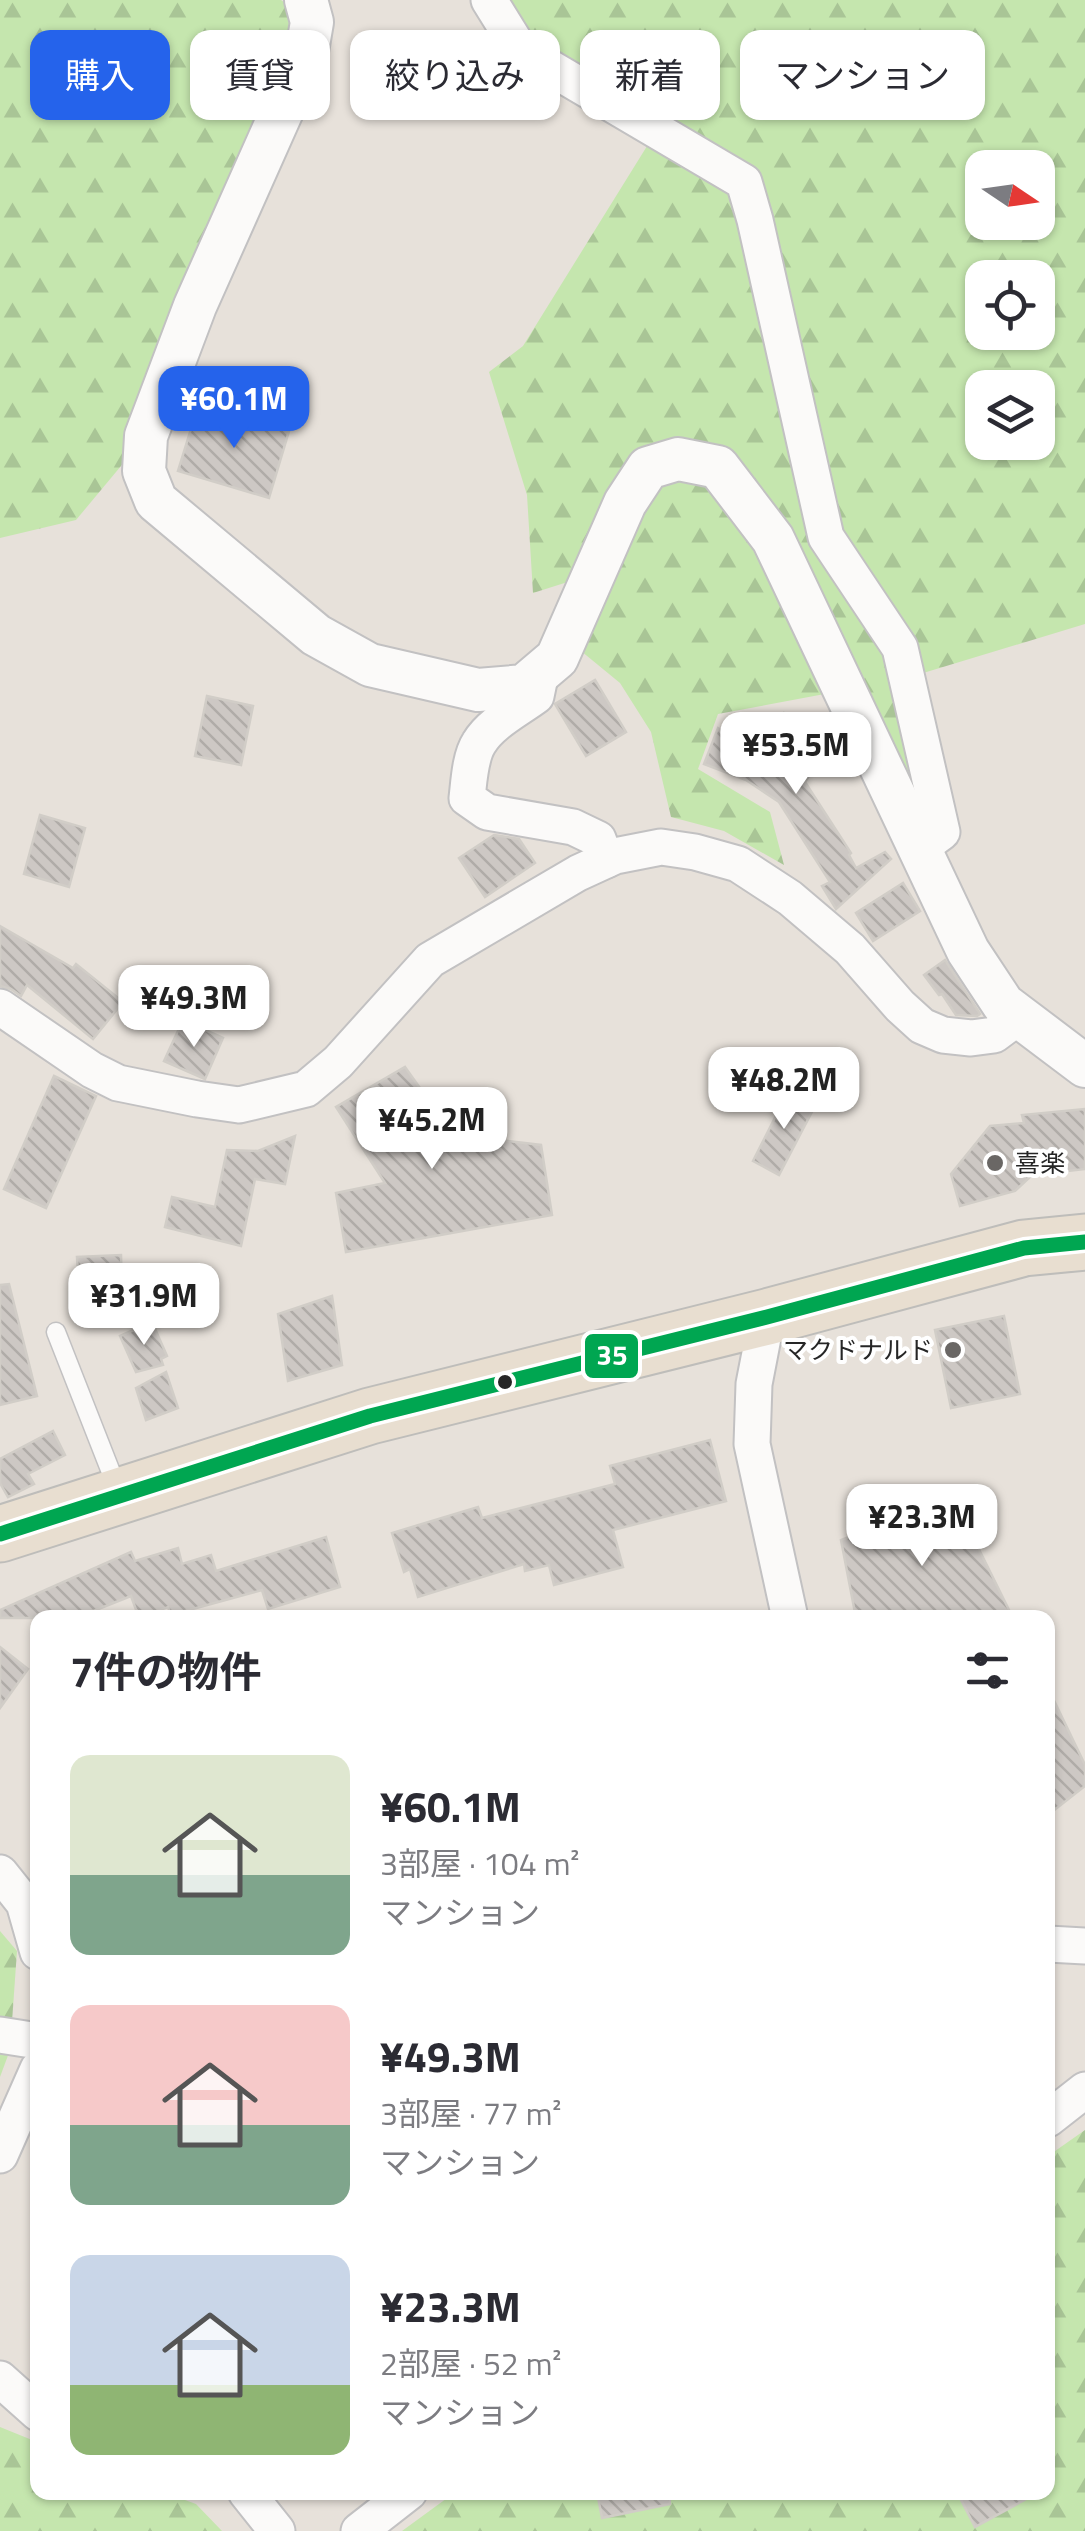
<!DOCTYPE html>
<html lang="ja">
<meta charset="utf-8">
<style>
:root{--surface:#fff;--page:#f7f7f7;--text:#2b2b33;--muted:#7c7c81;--accent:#2563eb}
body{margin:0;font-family:"Titillium Web","Noto Sans JP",sans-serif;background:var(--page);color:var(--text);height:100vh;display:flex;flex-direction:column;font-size:38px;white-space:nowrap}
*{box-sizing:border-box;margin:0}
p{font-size:32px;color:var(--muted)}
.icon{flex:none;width:55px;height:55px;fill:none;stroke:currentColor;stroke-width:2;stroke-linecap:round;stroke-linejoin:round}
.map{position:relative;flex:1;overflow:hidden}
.details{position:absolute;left:30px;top:1610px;width:1025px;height:890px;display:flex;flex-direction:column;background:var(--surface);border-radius:20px;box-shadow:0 2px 8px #0004}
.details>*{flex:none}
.hud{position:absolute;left:30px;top:30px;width:1025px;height:90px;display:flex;gap:20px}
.needle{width:65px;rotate:103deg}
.tools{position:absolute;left:965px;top:150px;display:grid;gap:20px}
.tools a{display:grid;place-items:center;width:90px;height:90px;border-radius:20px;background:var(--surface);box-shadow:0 2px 8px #0004;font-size:50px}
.price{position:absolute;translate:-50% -85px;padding:0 22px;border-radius:20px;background:#fff;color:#222;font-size:32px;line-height:65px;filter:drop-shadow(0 2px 5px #0008)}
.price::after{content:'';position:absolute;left:50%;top:60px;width:30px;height:22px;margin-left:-15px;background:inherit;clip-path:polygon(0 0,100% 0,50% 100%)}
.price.current{background:var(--accent);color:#fff}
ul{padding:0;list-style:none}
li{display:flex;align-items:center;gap:30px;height:250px;padding:0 40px}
li span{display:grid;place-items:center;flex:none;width:280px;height:200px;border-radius:20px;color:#555}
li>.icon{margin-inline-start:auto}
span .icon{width:120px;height:120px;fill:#fffc;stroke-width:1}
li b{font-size:42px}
h2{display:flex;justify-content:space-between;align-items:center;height:120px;padding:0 40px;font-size:42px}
.chip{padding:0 35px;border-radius:20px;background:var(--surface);box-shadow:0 2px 8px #0004;font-size:35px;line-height:90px}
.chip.current{background:var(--accent);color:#fff}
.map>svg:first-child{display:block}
.forest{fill:url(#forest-firs);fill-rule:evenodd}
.building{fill:url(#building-back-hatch);stroke:#d1cdc7;stroke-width:2.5}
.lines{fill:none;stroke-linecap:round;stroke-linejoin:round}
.service-casing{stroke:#c2c1c2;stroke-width:21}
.minor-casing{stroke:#c2c1c2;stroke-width:39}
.tertiary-casing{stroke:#c2c1c2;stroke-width:46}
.trunk-casing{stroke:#bebdba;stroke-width:59}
.service{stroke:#fbfaf9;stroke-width:18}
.minor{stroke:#fbfaf9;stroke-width:35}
.tertiary{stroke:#fbfaf9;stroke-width:42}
.trunk{stroke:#e8ded0;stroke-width:55}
.bus-1-casing{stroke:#fff;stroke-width:22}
.bus-1{stroke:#00a651;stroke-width:15}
.poi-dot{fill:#6a6765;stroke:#fff;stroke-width:4}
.bus-dot{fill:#262626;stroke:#fff;stroke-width:4}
.labels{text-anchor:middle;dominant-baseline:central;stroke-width:8;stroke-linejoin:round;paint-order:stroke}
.poi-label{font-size:25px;fill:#262626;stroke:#fff;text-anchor:start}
.line-badge{stroke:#fff;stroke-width:4}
.badge-label{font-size:28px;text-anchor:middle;font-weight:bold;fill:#fff}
</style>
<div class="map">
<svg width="1085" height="2531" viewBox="0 0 1085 2531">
<defs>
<pattern id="forest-firs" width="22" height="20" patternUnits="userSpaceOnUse" patternTransform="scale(2.5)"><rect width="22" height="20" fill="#c5e6ae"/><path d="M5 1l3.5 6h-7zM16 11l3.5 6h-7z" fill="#a9c596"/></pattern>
<pattern id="building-back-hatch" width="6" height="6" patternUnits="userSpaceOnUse" patternTransform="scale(2.5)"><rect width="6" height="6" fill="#cdc8c4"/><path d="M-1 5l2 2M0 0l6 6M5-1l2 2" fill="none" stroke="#b0aca8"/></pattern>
</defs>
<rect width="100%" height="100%" fill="#e7e1da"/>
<g class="forest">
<path d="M0 0H281L312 22 146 436 76 520 0 538Z"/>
<path d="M474 0H1085V624L910 677 916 795 862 687 718 714 698 769 770 812 784 865 724 831 671 817 651 732 620 683 581 651 574 580 533 593 527 495 489 372 523 346 657 130ZM982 168H1038V222H982ZM982 278H1038V332H982ZM982 388H1038V442H982Z"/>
<path d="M0 1931 17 1951 10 2050 0 2077Z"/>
<path d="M1085 2130V2531H402L454 2493 1048 2492V2156Z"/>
<path d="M0 2427 37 2442 38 2492 166 2493 196 2504 222 2531H0Z"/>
</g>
<g class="building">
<path d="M199 403 289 431 269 498 178 471Z"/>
<path d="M595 680 626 732 586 756 555 704Z"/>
<path d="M207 696 253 706 241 765 195 756Z"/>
<path d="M784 713 830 744 805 782 851 853 849 855 856 868 885 852 891 859 836 909 822 886 830 882 779 802 746 780 704 764 718 728 758 752Z"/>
<path d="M40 815 85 828 69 887 24 874Z"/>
<path d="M494 835 519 839 535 863 485 897 459 858Z"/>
<path d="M903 883 920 911 873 941 856 913Z"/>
<path d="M0 926 73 968 76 964 123 1002 93 1039 27 985 21 996 11 989 0 986Z"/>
<path d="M945 960 980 1014 977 1016 956 1015 942 994 939 995 924 975Z"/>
<path d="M183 1020 223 1038 205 1079 164 1061Z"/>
<path d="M405 1067 437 1112 479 1148 492 1139 541 1145 552 1215 346 1252 336 1193 385 1183 336 1107Z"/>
<path d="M54 1076 96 1096 46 1208 4 1189Z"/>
<path d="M789 1090 816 1104 779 1175 753 1161Z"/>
<path d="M1085 1109V1169L1032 1175 1015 1191 960 1206 951 1174 990 1126 1024 1123 1022 1115Z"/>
<path d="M295 1136 285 1184 255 1179 241 1246 165 1227 172 1197 215 1207 227 1150 258 1151Z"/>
<path d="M121 1255 122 1291 79 1293 77 1257Z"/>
<path d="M9 1284 37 1396 0 1405V1285Z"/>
<path d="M332 1296 342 1365 288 1381 278 1314Z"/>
<path d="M1004 1316 1020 1394 951 1408 935 1330Z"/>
<path d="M152 1322 167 1356 161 1359 163 1365 136 1372 120 1336Z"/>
<path d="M166 1372 178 1408 146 1420 136 1388Z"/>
<path d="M53 1431 65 1455 28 1474 34 1484 8 1497 0 1483V1459Z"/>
<path d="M710 1440 726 1501 613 1530 623 1567 554 1585 549 1565 525 1571 524 1564 418 1597 410 1569 404 1572 392 1533 478 1507 482 1518 615 1484 610 1466Z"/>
<path d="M953 1497 1013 1618H856L841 1540Z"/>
<path d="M326 1537 340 1587 268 1609 262 1590 171 1615 168 1607 139 1618 131 1596 76 1618H0V1610L131 1552 135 1561 178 1548 182 1564 211 1555 216 1571Z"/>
<path d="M0 1647 28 1669 0 1708Z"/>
<path d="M1048 1688 1085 1765V1786L1048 1815Z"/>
<path d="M597 2492H669L670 2504 602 2518Z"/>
<path d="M957 2492H1039L975 2527Z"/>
</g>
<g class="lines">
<defs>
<path id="service" d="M56 1332 118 1490"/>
<g id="minor">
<path d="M489 0 520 50 744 182 755 220 826 537 900 648 942 832 919 849"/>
<path d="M541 672 536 696C517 710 491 723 479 743 470 757 469 781 467 798L487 812 573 827 598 839 606 860"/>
<path d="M0 1007 92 1070 118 1083 197 1099 239 1105 306 1089 338 1062 430 960 578 873 615 856 661 847 695 852 738 864 790 898 850 949 900 1006 922 1026 943 1035 971 1038 994 1035 1018 1017"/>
<path d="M767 1317 754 1384 752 1444 790 1618"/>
<path d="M0 1873 24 1903 38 1952"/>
<path d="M1048 1944 1085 1946"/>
<path d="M0 2035 38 2041"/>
<path d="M1048 2119 1085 2090"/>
<path d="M0 2155 38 2069"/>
<path d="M0 2379 38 2413"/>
<path d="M246 2492 277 2531"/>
<path d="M359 2531 409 2492"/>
</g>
<path id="tertiary" d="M306 0 312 22 306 57 195 306 146 436 144 471 156 501 316 635 370 665 478 690 524 686 557 658 625 503 648 468 678 459 718 467 773 539 968 951 1003 1004 1085 1066"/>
<path id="trunk" d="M0 1534 370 1416 767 1317 1024 1248 1085 1242"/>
</defs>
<use href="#service" class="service-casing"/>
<use href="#minor" class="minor-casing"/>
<use href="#tertiary" class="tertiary-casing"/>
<use href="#trunk" class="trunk-casing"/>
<use href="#service" class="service"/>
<use href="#minor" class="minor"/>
<use href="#tertiary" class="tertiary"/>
<use href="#trunk" class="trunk"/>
<defs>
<path id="bus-1" d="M0 1534 370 1416 767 1317 1024 1248 1085 1242"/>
</defs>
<use href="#bus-1" class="bus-1-casing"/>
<use href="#bus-1" class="bus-1"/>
</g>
<g class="poi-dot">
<circle cx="995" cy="1163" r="10"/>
<circle cx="953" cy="1350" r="10"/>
</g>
<circle class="bus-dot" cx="505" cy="1382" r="9"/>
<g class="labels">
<g class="poi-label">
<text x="1015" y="1163">喜楽</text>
<text x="933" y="1350" text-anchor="end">マクドナルド</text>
</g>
</g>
<rect class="line-badge" x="583" y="1332" width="57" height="48" rx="10" fill="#00a651"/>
<g class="badge-label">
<text x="612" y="1365">35</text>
</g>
</svg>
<div class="tools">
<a><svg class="needle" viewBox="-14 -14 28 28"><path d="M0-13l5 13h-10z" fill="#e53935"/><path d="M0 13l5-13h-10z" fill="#7c7c81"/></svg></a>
<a><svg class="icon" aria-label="locate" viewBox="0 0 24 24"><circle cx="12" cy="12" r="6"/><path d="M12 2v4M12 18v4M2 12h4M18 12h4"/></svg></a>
<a><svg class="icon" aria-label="layers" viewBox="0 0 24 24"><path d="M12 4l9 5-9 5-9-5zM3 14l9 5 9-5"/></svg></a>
</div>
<b class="price current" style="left:234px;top:451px">¥60.1M</b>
<b class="price" style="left:796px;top:797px">¥53.5M</b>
<b class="price" style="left:194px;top:1050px">¥49.3M</b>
<b class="price" style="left:784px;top:1132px">¥48.2M</b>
<b class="price" style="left:432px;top:1172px">¥45.2M</b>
<b class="price" style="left:144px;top:1348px">¥31.9M</b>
<b class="price" style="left:922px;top:1569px">¥23.3M</b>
<div class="hud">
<a class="chip current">購入</a>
<a class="chip">賃貸</a>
<a class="chip">絞り込み</a>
<a class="chip">新着</a>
<a class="chip">マンション</a>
</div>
<section class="details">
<h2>7件の物件<svg class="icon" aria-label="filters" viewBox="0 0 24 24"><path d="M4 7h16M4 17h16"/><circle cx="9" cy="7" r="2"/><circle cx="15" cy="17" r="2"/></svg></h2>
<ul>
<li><span style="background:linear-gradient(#dfe7d0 60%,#7fa58c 0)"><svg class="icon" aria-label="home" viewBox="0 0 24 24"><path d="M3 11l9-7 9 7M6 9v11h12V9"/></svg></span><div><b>¥60.1M</b><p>3部屋 · 104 m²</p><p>マンション</p></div></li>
<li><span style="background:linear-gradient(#f6c9c9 60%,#7fa58c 0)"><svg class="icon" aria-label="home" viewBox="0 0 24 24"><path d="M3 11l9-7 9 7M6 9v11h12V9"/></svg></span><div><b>¥49.3M</b><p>3部屋 · 77 m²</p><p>マンション</p></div></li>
<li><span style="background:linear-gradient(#c9d6e8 65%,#8fb573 0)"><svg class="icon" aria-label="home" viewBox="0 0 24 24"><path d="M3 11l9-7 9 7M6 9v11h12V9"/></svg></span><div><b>¥23.3M</b><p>2部屋 · 52 m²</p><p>マンション</p></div></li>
</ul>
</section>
</div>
